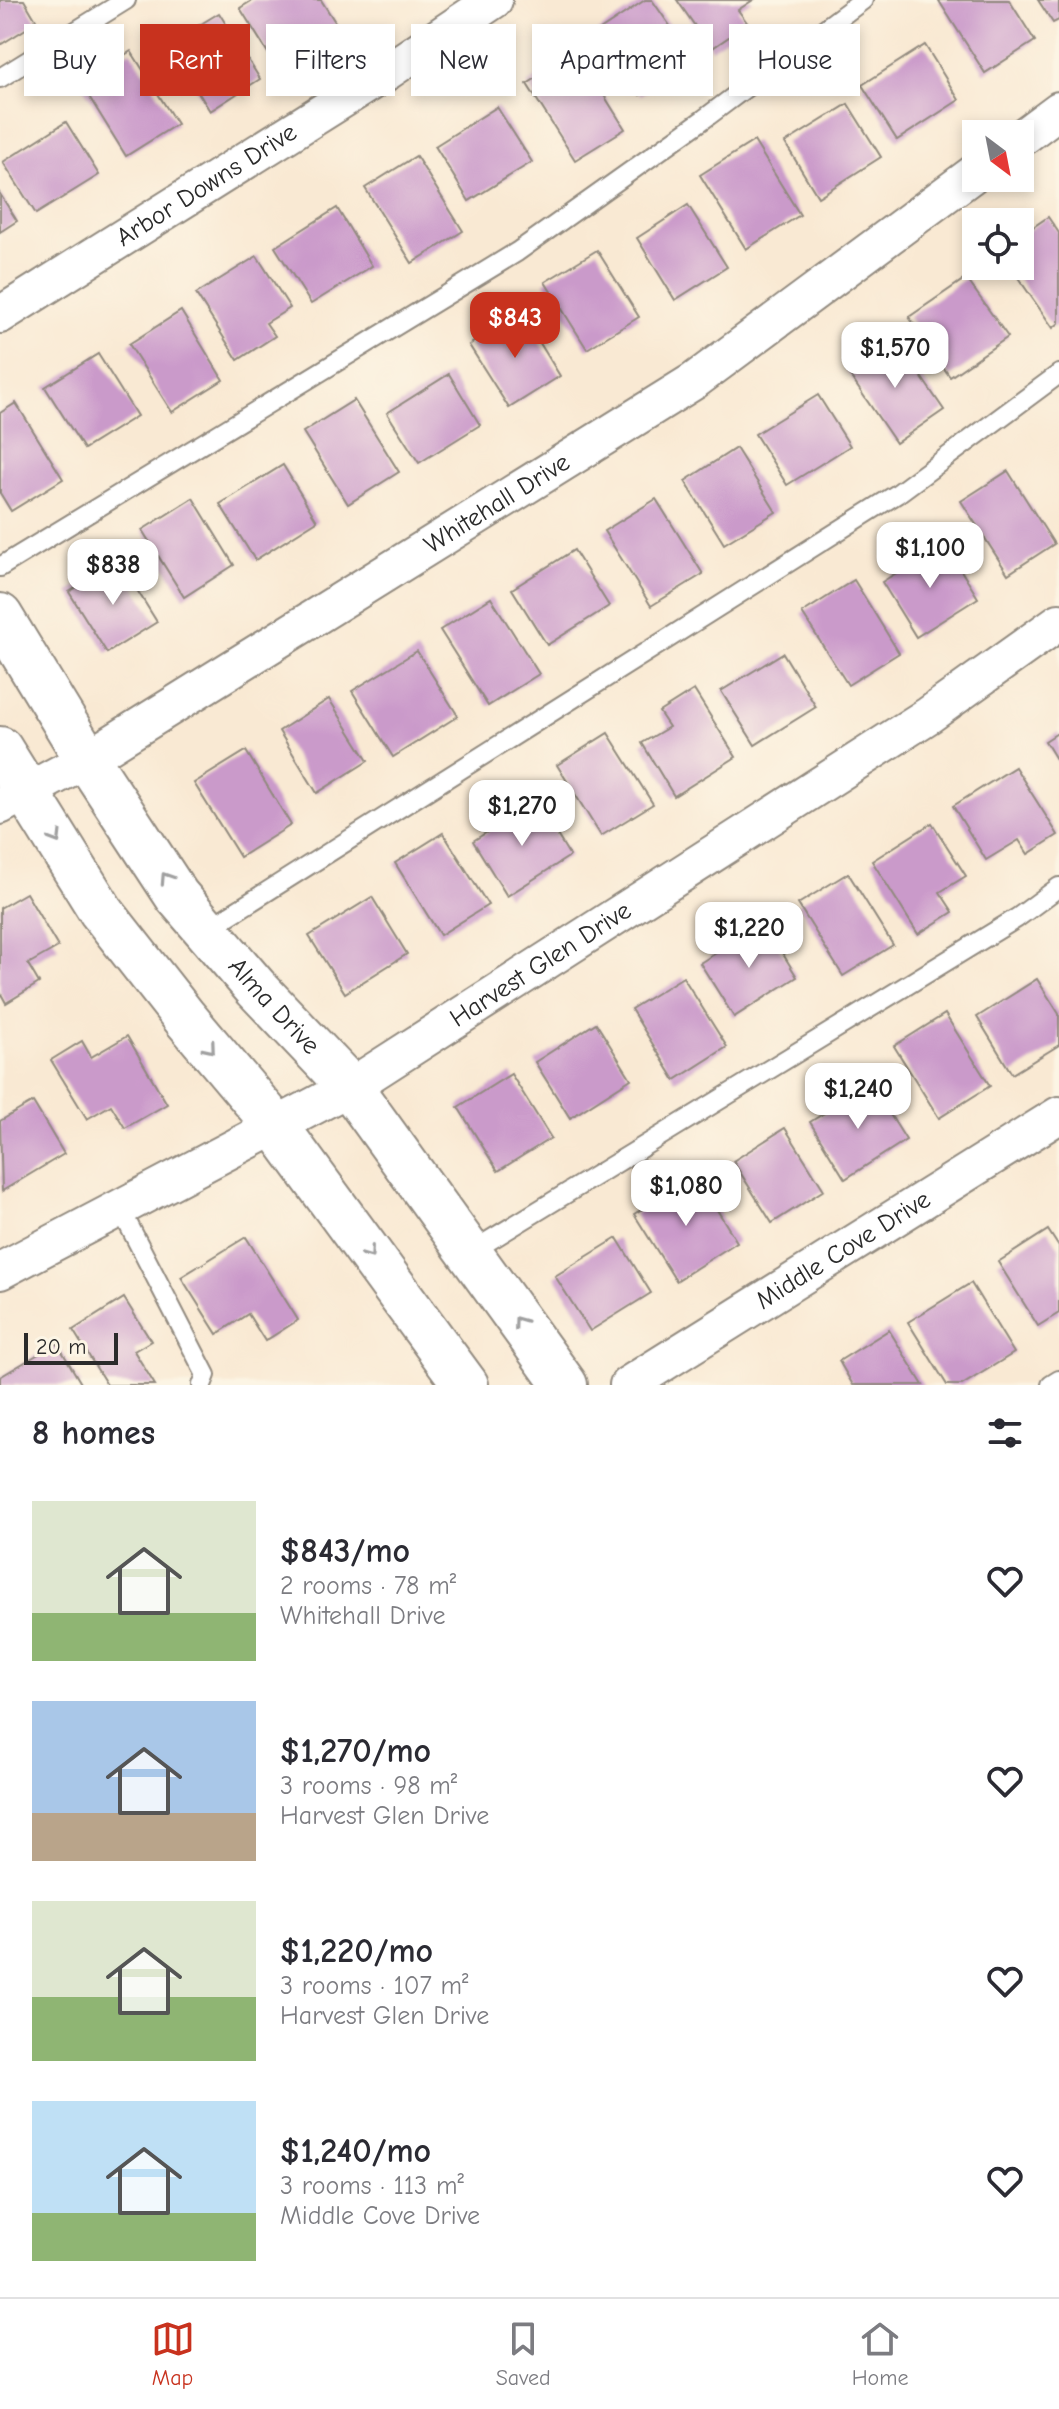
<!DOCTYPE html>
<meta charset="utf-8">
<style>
:root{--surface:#fff;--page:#f7f7f7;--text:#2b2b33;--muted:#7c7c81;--line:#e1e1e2;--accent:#c8321e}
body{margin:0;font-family:"Comic Neue",sans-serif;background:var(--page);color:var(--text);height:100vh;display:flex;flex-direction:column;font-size:30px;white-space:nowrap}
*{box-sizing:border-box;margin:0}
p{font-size:26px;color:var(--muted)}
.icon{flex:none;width:44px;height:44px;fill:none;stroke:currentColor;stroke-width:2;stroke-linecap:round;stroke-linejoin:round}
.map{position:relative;height:1385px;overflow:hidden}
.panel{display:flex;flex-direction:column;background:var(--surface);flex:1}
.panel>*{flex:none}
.top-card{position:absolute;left:24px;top:24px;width:1012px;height:72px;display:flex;gap:16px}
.needle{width:52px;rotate:148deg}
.fabs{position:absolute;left:962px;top:120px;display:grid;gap:16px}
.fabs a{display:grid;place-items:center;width:72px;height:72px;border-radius:0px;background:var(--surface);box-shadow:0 4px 12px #0003;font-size:40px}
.scale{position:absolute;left:24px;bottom:20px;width:94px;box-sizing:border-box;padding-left:8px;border:4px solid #2b2b2b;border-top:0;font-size:22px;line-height:28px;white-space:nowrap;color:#2b2b2b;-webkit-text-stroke:6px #fcf5e5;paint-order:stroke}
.price{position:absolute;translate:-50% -68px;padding:0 18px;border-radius:16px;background:#fff;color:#222;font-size:26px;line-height:52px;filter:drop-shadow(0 2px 4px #0008)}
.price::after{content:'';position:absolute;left:50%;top:48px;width:24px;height:18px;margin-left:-12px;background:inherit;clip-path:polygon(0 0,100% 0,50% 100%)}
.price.selected{background:var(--accent);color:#fff}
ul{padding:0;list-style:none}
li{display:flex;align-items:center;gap:24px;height:200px;padding:0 32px}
li span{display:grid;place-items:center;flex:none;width:224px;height:160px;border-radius:0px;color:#555}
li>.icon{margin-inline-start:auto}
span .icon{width:96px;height:96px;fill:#fffc;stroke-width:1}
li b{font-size:34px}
h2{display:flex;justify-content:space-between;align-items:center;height:96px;padding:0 32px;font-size:34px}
.tag{padding:0 28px;border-radius:0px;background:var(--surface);box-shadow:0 4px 12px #0003;font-size:28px;line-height:72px}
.tag.selected{background:var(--accent);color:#fff}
.tabs{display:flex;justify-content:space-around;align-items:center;height:112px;border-top:2px solid var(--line);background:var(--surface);font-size:22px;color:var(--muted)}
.tabs a{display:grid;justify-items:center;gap:4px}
.tabs .selected{color:var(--accent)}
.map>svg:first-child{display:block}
.building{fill:#ca9aca}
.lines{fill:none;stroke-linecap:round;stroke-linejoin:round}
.service-casing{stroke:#928a7f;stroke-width:22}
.minor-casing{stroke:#928a7f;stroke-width:40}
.secondary-casing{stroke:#928a7f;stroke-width:48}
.service{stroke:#fff;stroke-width:18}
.minor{stroke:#fff;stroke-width:36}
.secondary{stroke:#fff;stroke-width:44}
.oneway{stroke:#a0a0a0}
.labels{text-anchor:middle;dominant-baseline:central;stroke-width:6;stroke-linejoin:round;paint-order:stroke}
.street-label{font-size:26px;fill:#2b2b2b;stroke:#fcf5e5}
</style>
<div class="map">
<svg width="1059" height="1385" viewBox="0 0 1059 1385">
<rect width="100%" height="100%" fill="#fcf5e5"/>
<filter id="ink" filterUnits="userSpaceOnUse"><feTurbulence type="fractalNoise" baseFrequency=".0125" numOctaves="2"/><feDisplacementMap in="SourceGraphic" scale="16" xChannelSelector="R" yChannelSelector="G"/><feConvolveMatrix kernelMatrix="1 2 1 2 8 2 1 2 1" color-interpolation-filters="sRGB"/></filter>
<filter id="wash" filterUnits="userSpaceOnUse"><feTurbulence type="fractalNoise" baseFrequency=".006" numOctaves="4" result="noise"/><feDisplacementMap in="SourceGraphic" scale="32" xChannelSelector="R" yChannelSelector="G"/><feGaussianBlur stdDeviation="1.8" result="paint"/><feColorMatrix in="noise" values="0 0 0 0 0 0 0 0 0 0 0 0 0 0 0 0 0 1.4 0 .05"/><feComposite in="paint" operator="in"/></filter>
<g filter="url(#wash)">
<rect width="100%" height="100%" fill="#f9e9d3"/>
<g id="blocks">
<g class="building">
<path d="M0 0H24L37 22 0 45Z"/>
<path d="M253 0H321L337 25 275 64 240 8Z"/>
<path d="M645 0H652L693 59 640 95 597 32Z"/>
<path d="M677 0H753L738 10 748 24 711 49Z"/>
<path d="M941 0H1009L1035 41 985 73 939 1Z"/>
<path d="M1038 0H1059V20L1053 23Z"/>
<path d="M219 13 260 79 210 111 168 44Z"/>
<path d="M925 45 959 100 897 140 862 85Z"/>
<path d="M131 51 177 124 126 156 80 82Z"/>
<path d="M577 52 625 129 575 160 527 84Z"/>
<path d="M848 104 881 157 818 197 785 143Z"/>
<path d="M497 107 532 162 469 201 435 146Z"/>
<path d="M66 122 99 175 36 214 3 162Z"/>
<path d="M754 141 800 215 746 249 700 175Z"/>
<path d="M416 156 463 231 412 263 365 188Z"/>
<path d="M0 194 17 221 0 232Z"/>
<path d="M688 205 727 267 675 300 637 238Z"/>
<path d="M337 208 372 266 311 304 275 247Z"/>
<path d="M1048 217 1059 233V323L1053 328 1010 266H1020V236Z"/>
<path d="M597 250 639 317 587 349 545 282Z"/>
<path d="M257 256 290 308 266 323 275 336 238 360 196 294Z"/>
<path d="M966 278 1008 337 950 377 909 317Z"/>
<path d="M181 311 223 380 172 412 129 344Z"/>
<path d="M521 312 560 376 509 408 469 345Z"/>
<path d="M894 337 944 410 896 443 846 370Z"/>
<path d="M98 354 137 416 84 449 45 387Z"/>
<path d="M449 374 480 425 419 463 387 413Z"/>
<path d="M818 395 850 446 787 485 755 434Z"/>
<path d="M354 400 399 472 348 504 303 432Z"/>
<path d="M16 403 63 479 11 511 0 493V413Z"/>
<path d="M736 448 776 512 724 544 685 481Z"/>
<path d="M283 465 317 521 255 560 220 504Z"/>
<path d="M1008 471 1054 544 1008 574 961 501Z"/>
<path d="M193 498 234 565 184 597 142 530Z"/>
<path d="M656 499 703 574 651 606 604 531Z"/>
<path d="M944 543 978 598 916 637 882 582Z"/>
<path d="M574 550 609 606 547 645 512 589Z"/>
<path d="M119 561 157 622 107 653 69 592Z"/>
<path d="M854 580 899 653 848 685 802 613Z"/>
<path d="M491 598 539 674 488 706 440 630Z"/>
<path d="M417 651 458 716 393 757 352 691Z"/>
<path d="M783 653 816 707 755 745 721 691Z"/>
<path d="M694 690 736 757 674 796 642 743 669 727 659 712Z"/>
<path d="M329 699 368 761 317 793 279 731Z"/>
<path d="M1059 732V764L1045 741Z"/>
<path d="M608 733 653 804 601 836 557 765Z"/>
<path d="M246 751 291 825 240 857 194 783Z"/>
<path d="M1015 767 1058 835 1028 854 1019 840 986 860 953 806Z"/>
<path d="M536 801 570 856 507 896 473 841Z"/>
<path d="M932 823 966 876 940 892 953 912 918 934 872 861Z"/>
<path d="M443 833 488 905 440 935 395 863Z"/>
<path d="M848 873 893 945 843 976 798 904Z"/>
<path d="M26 893 58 947 28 964 39 983 6 1003 0 992V908Z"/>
<path d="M372 897 407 954 345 993 309 936Z"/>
<path d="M764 923 797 977 734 1017 700 963Z"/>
<path d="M683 977 727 1047 675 1080 631 1009Z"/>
<path d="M1037 979 1059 1014V1045L1012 1074 977 1017Z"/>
<path d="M945 1014 990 1086 939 1118 894 1046Z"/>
<path d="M596 1023 631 1079 570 1118 535 1062Z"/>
<path d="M127 1036 167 1104 125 1128 111 1105 87 1119 51 1060 82 1041 91 1057Z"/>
<path d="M511 1074 551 1138 498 1171 458 1107Z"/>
<path d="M871 1084 906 1140 845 1179 810 1122Z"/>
<path d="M33 1102 64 1154 2 1191 0 1121Z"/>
<path d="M785 1128 824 1190 772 1223 733 1161Z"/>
<path d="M696 1176 737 1242 676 1281 634 1214Z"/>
<path d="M1048 1230 1059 1247V1313L1038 1326 998 1262Z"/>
<path d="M246 1237 298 1320 265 1341 248 1314 217 1334 181 1277Z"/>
<path d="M617 1238 651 1293 590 1331 555 1276Z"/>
<path d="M971 1283 1014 1353 962 1385H947L908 1322Z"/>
<path d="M124 1298 151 1341 134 1351 155 1385H107L73 1330Z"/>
<path d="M889 1330 923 1385H853L839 1361Z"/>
<path d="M57 1343 82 1385H0V1377Z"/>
</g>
</g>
</g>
<g filter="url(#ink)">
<use href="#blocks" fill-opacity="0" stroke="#928a7f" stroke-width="2"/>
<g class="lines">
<defs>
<g id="service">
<path d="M0 78 126 0"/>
<path d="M0 567 517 252 704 119 863 0"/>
<path d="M206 930 897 494 1059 374"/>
<path d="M120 1208 206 1375 202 1385"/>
<path d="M469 1253 1017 918 1059 887"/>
<path d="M1051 1385 1059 1380"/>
</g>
<g id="minor">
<path d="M1020 139 1059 110"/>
<path id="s1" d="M0 315 388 71 494 0"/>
<path id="s2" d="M0 806 87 759 694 381 976 172"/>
<path id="s3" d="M0 1271 350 1087 929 715 1059 622"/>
<path id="s4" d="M628 1385 1059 1115"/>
</g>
<g id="secondary">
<path id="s5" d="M0 616 87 759 177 896 256 988 350 1087 565 1385"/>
<path d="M0 749 101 911 185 1018 276 1126 466 1385"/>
</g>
</defs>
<use href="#service" class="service-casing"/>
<use href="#minor" class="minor-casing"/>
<use href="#secondary" class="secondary-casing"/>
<use href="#service" class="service"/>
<use href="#minor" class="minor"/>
<use href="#secondary" class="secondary"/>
</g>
<defs><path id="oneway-chevron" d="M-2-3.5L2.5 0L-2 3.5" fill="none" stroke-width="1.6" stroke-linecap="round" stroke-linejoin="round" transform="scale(2)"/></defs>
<g class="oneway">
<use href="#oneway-chevron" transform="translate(56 838) rotate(59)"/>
<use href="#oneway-chevron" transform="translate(166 878) rotate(-123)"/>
<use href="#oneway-chevron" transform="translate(210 1048) rotate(50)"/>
<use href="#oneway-chevron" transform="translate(369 1253) rotate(54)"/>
<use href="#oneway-chevron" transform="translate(519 1322) rotate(-126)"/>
</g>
</g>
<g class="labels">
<g class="street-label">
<text stroke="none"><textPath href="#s1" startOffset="244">Arbor Downs Drive</textPath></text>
<text stroke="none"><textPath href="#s2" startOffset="582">Whitehall Drive</textPath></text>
<text stroke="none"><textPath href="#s3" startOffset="622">Harvest Glen Drive</textPath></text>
<text stroke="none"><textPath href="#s5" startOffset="478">Alma Drive</textPath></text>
<text stroke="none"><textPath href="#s4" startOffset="254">Middle Cove Drive</textPath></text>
</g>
</g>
</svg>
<div class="fabs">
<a><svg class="needle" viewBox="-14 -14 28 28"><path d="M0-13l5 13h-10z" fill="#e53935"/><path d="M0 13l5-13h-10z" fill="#7c7c81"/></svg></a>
<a><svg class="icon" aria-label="locate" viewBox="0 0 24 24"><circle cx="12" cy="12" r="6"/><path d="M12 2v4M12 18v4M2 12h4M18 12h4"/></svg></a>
</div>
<div class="scale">20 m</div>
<b class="price selected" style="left:515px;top:360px">$843</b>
<b class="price" style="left:895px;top:390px">$1,570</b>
<b class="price" style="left:930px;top:590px">$1,100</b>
<b class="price" style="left:113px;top:607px">$838</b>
<b class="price" style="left:522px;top:848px">$1,270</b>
<b class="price" style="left:749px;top:970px">$1,220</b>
<b class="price" style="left:858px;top:1131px">$1,240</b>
<b class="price" style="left:686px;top:1228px">$1,080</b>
<div class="top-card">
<a class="tag">Buy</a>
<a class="tag selected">Rent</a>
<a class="tag">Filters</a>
<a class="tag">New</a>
<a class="tag">Apartment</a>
<a class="tag">House</a>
</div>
</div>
<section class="panel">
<h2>8 homes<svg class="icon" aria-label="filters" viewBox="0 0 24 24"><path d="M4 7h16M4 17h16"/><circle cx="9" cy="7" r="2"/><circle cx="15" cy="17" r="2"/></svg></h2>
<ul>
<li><span style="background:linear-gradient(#dfe7d0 70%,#8fb573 0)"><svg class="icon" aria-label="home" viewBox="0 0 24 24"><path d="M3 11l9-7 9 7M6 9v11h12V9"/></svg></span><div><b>$843/mo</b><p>2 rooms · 78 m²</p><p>Whitehall Drive</p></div><svg class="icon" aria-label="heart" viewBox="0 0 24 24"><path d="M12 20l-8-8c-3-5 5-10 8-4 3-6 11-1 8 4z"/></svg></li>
<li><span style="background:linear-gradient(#a9c7e8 70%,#b9a48a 0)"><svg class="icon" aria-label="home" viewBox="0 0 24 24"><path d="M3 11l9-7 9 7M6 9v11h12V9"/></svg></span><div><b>$1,270/mo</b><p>3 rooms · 98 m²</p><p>Harvest Glen Drive</p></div><svg class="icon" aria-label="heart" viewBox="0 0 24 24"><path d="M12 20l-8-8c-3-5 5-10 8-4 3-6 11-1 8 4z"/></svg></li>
<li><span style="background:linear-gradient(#dfe7d0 60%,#8fb573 0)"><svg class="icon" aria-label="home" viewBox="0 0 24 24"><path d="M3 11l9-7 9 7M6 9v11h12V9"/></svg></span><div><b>$1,220/mo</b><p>3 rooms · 107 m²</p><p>Harvest Glen Drive</p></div><svg class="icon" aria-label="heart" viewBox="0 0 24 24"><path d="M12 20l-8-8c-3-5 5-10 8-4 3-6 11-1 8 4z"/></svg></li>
<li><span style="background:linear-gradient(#bfe0f5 70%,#8fb573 0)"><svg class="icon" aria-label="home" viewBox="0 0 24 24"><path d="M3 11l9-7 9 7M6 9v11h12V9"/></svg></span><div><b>$1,240/mo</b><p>3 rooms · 113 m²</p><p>Middle Cove Drive</p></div><svg class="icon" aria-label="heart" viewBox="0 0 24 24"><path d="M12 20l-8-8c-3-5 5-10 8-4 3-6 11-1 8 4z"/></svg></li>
</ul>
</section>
<nav class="tabs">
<a class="selected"><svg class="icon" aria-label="map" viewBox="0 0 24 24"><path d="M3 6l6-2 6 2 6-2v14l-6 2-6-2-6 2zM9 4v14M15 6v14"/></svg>Map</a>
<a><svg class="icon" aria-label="saved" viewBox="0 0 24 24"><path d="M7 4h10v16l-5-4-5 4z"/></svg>Saved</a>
<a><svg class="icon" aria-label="home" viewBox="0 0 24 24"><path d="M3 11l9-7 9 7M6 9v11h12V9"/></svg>Home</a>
</nav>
